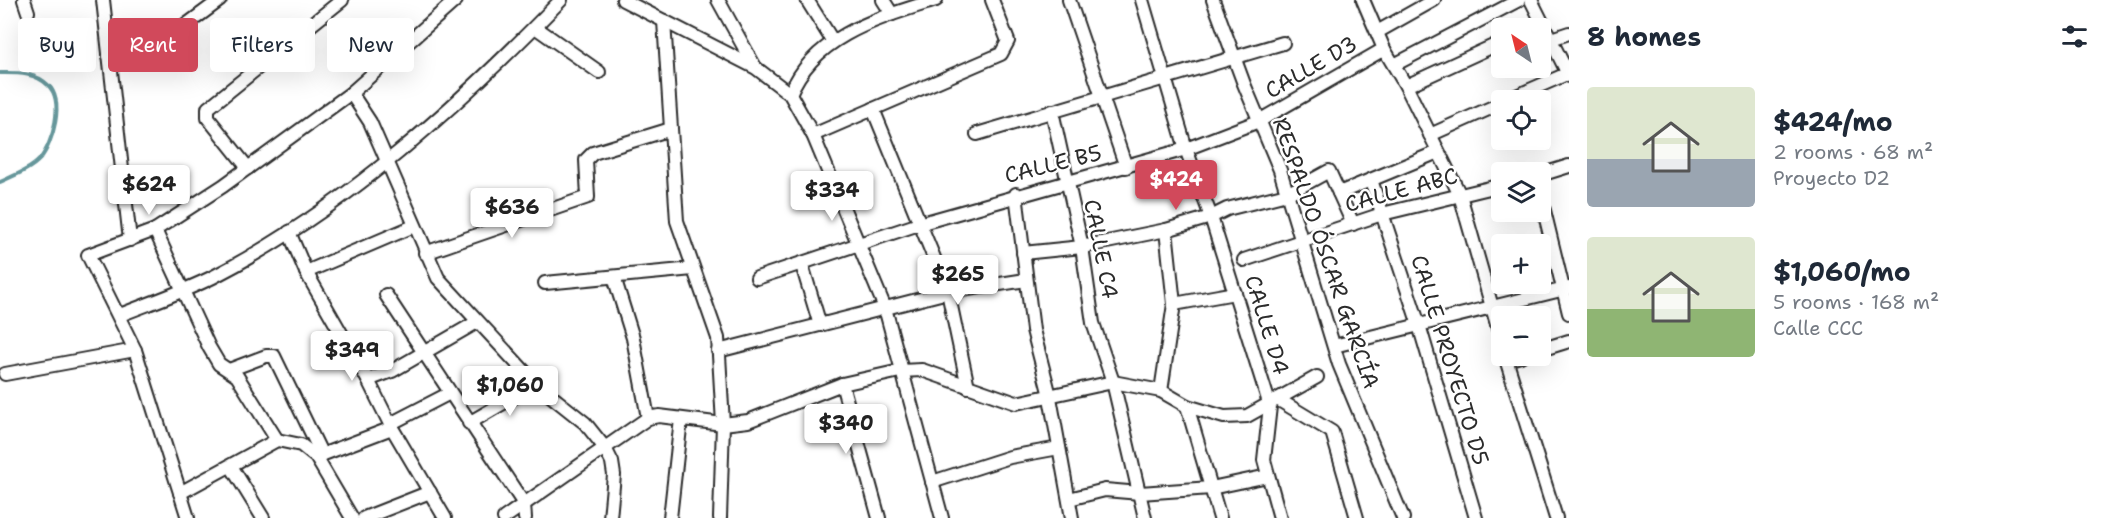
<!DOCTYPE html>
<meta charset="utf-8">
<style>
:root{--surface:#fff;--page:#f2f2f3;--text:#1f2937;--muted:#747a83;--accent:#d1495b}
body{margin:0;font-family:"Shantell Sans",sans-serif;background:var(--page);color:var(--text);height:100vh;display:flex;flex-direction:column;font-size:22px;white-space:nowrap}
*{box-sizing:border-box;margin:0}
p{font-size:20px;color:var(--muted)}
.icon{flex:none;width:33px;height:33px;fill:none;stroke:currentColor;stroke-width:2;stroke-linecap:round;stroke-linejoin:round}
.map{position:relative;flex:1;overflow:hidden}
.side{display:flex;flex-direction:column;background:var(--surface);width:540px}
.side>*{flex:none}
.top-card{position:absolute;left:18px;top:18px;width:570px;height:54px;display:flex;gap:12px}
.needle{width:39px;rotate:325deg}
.buttons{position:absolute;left:1491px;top:18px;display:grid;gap:12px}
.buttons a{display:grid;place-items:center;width:60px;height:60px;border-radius:6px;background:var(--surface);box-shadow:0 6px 24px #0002;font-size:30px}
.price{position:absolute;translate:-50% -51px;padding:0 14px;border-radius:6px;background:#fff;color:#222;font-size:20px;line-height:39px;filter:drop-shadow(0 2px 3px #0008)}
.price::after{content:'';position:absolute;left:50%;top:36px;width:18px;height:14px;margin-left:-9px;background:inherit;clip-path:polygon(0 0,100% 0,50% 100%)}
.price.active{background:var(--accent);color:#fff}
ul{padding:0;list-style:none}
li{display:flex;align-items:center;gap:18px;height:150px;padding:0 18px}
li span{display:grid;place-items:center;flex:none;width:168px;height:120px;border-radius:6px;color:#555}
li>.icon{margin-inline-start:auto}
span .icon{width:72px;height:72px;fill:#fffc;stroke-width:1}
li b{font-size:26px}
h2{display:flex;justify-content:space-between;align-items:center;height:72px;padding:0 18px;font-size:26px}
.pill{padding:0 21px;border-radius:6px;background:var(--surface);box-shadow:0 6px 24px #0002;font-size:21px;line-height:54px}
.pill.active{background:var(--accent);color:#fff}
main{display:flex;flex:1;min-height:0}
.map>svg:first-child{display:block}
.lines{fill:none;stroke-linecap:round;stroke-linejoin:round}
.stream{stroke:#66979b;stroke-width:4}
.minor-casing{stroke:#2b2b2b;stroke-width:16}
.minor{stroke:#fff;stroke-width:12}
.labels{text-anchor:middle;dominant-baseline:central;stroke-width:5;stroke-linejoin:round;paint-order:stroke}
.street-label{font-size:22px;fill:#2b2b2b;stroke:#fff}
</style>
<main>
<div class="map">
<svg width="1569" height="518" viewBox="0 0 1569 518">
<rect width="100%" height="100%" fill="#fff"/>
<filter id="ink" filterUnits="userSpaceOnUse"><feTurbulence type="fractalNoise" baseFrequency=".0167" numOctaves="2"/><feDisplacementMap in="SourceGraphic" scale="12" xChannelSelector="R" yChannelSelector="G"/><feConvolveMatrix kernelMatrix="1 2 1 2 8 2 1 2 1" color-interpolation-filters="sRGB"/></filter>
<g filter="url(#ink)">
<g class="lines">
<path class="stream" d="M0 73C17 73 35 72 48 85 65 101 53 143 40 159 30 170 13 176 0 182"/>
<defs>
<g id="minor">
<path d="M24 0 28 12"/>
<path d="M103 0 130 240"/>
<path d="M623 0 756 68 790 94 813 135 885 308 942 518"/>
<path d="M718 0 755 67"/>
<path d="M807 0 832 40"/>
<path d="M883 0 892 14"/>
<path d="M1069 0 1126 167"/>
<path d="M1142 0 1186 149 1211 217 1270 406 1264 460 1280 518"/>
<path d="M1213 0 1244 84 1280 170 1339 364 1403 518"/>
<path d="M1363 0 1384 49 1406 86 1460 195 1502 342"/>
<path d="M1531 0 1569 76"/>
<path d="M664 21 677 221 718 338 723 424 720 518"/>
<path d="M535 27 599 72"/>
<path d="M1379 31 1434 0"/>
<path d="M1551 39 1569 33"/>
<path d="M109 56 170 37 220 0"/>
<path d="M1394 65 1519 0"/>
<path d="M1406 86 1502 42"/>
<path d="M351 93 370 122 438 278 536 384 585 423 605 448 612 462 614 475 610 518"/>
<path d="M790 94C814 35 879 18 936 0"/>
<path d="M1507 100 1569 73"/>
<path d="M873 109 948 292 968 387"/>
<path d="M1052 111 1082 247 1093 323 1113 382 1145 518"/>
<path d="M977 134 1283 43"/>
<path d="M813 135 1001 54 1008 41 992 0"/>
<path d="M1430 135 1502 103"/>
<path d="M248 168 208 118V108L342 0"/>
<path d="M1540 175 1569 166"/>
<path d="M1371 180 1419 325 1476 518"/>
<path d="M1339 193 1438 152"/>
<path d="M1016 194 1033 330 1049 392 1072 518"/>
<path d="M1540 194 1569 313"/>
<path d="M155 230 209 347 219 364 237 376 277 440"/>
<path d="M289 232 306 272 368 380 392 428 445 518"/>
<path d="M425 253 588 197 586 160 593 153 671 129"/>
<path d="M1023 253 1082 247 1166 230 1211 217 1227 209 1287 194 1329 171 1353 224"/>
<path d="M1244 260 1382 214 1502 185"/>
<path d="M802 265 820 325"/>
<path d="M306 272 414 226"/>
<path d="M614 277 633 338 648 418"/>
<path d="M757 278 922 223 1186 149 1259 121 1384 49"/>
<path d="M545 283 693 269"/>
<path d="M386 295 524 504 525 518"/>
<path d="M1174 304 1235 293"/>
<path d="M120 315C150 303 183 292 213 277 345 209 458 106 561 0"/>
<path d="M1334 346 1569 288"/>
<path d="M1540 350 1569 341"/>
<path d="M718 351 948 292 1026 280"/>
<path d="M1505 356 1556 518"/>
<path d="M1506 360 1521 356"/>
<path d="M229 370 266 356H274L322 455"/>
<path d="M5 374 135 350"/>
<path d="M368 380 392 371 477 322"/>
<path d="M842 384 879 518"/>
<path d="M1161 391 1174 304 1166 230"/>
<path d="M1279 400 1332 432 1357 518"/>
<path d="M1187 406 1220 518"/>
<path d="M469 423 536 384"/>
<path d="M390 424 450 393"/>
<path d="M316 457 392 428"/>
<path d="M231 466 263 518"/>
<path d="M932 482 1010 457 1059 448"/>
<path d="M180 493 277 440 301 445 316 457 352 518"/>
<path d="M1069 499 1105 490 1140 493 1211 488 1268 476"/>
<path d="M188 518 135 350 88 255 155 230 223 186 351 93 456 0"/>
<path d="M364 518 430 492"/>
<path d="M504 518 648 418 659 416 723 424 748 421 842 384 900 371 922 370 1016 403 1113 382 1161 391 1187 406 1224 417 1247 416 1317 377"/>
<path d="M670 518 681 419"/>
</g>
</defs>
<use href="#minor" class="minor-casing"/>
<use href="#minor" class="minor"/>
</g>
</g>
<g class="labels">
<g class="street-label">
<text transform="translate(1311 67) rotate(-30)">CALLE D3</text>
<text transform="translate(1053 164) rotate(-14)">CALLE B5</text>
<text transform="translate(1401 190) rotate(-15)">CALLE ABC</text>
<text transform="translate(1101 249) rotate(79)">CALLE C4</text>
<text transform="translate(1326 253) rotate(71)">RESPALDO ÓSCAR GARCÍA</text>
<text transform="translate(1267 325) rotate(73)">CALLE D4</text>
<text transform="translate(1450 360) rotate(73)">CALLE PROYECTO D5</text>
</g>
</g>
</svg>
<div class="buttons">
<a><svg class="needle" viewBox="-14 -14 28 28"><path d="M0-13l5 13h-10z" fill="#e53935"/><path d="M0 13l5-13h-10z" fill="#747a83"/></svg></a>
<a><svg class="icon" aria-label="locate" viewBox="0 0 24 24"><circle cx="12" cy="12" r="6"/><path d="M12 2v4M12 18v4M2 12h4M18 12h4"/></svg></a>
<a><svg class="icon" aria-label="layers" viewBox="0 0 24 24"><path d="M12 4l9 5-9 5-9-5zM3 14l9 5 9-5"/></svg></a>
<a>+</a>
<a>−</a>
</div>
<b class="price active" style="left:1176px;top:211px">$424</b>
<b class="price" style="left:149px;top:216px">$624</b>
<b class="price" style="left:832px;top:222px">$334</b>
<b class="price" style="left:512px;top:239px">$636</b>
<b class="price" style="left:958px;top:306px">$265</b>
<b class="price" style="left:352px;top:382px">$349</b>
<b class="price" style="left:510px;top:417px">$1,060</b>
<b class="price" style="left:846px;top:455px">$340</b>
<div class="top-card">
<a class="pill">Buy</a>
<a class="pill active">Rent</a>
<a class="pill">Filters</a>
<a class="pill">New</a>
</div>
</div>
<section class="side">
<h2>8 homes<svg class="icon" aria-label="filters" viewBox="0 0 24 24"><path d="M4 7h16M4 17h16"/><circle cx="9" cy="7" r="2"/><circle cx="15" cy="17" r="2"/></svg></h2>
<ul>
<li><span style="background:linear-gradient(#dfe7d0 60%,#9aa5b1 0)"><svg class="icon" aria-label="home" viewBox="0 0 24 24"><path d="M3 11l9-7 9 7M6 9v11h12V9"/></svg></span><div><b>$424/mo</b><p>2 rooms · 68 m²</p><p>Proyecto D2</p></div></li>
<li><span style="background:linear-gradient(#dfe7d0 60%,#8fb573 0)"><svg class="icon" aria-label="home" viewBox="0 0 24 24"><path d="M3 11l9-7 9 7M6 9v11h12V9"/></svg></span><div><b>$1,060/mo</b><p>5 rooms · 168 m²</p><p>Calle CCC</p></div></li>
</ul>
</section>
</main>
